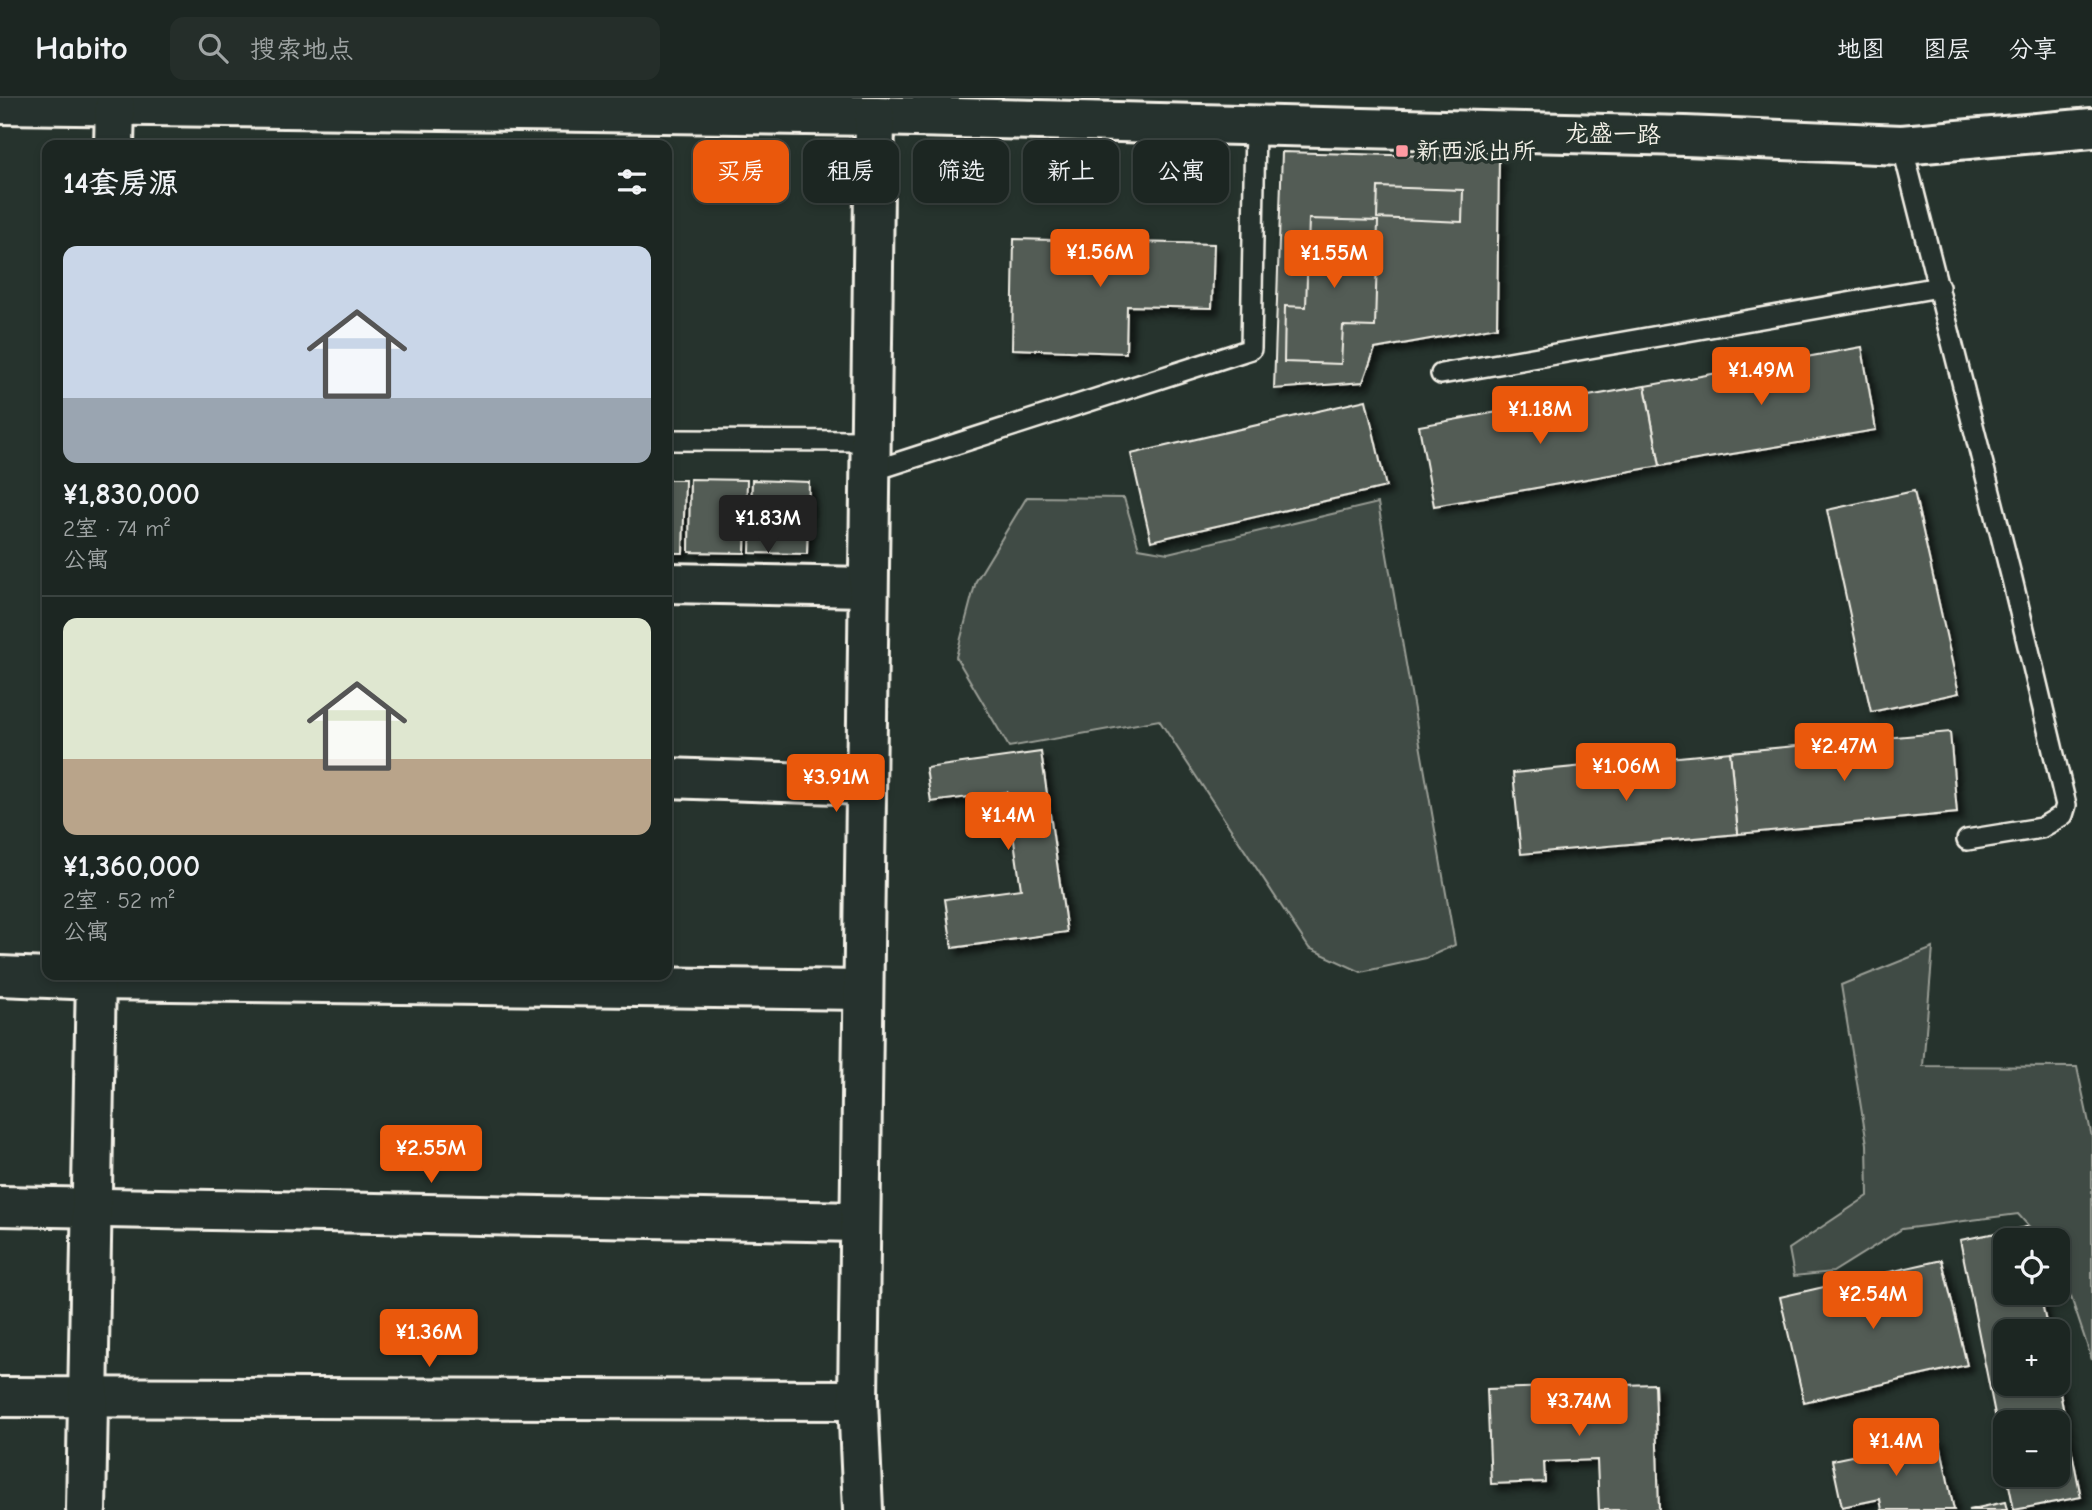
<!DOCTYPE html>
<html lang="zh">
<meta charset="utf-8">
<style>
:root{--surface:#1c2622;--page:#252e2a;--text:#f1f3f6;--muted:#a0a5a5;--line:#3a4340;--accent:#ea580c}
body{margin:0;font-family:"Comic Neue","LXGW WenKai TC",sans-serif;background:var(--page);color:var(--text);height:100vh;display:flex;flex-direction:column;font-size:26px;white-space:nowrap}
*{box-sizing:border-box;margin:0}
p{font-size:23px;color:var(--muted)}
.icon{flex:none;width:38px;height:38px;fill:none;stroke:currentColor;stroke-width:2;stroke-linecap:round;stroke-linejoin:round}
.map{position:relative;flex:1;overflow:hidden}
.panel{position:absolute;left:42px;top:42px;width:630px;height:840px;display:flex;flex-direction:column;background:var(--surface);border-radius:14px;box-shadow:0 4px 10px #0003,0 0 0 2px var(--line)}
.panel>*{flex:none}
.banner{position:absolute;left:693px;top:42px;width:665px;height:63px;display:flex;gap:14px}
.buttons{position:absolute;left:1993px;top:1130px;display:grid;gap:14px}
.buttons a{display:grid;place-items:center;width:77px;height:77px;border-radius:14px;background:var(--surface);box-shadow:0 4px 10px #0003,0 0 0 2px var(--line);font-size:35px}
.price{position:absolute;translate:-50% -60px;padding:0 16px;border-radius:7px;background:var(--accent);color:#fff;font-size:23px;line-height:46px;filter:drop-shadow(0 2px 4px #0008)}
.price::after{content:'';position:absolute;left:50%;top:42px;width:21px;height:16px;margin-left:-10px;background:inherit;clip-path:polygon(0 0,100% 0,50% 100%)}
.price.active{background:#222;color:#fff}
ul{padding:0;list-style:none}
li{display:grid;align-content:center;gap:14px;height:371px;padding:0 21px}
li+li{border-top:2px solid var(--line)}
li span{display:grid;place-items:center;height:217px;border-radius:14px;color:#555}
li>.icon{margin-inline-start:auto}
span .icon{width:126px;height:126px;fill:#fffc;stroke-width:1}
li b{font-size:30px}
h2{display:flex;justify-content:space-between;align-items:center;height:84px;padding:0 21px;font-size:30px}
.tag{padding:0 24px;border-radius:14px;background:var(--surface);box-shadow:0 4px 10px #0003,0 0 0 2px var(--line);font-size:24px;line-height:63px}
.tag.active{background:var(--accent);color:#fff}
header{display:flex;align-items:center;gap:42px;box-sizing:border-box;height:98px;padding:0 35px;background:var(--surface);border-bottom:2px solid var(--line)}
header strong{font-size:33px}
nav{display:flex;gap:38px;margin-inline-start:auto;font-size:24px}
.search{width:490px;height:63px;background:var(--page);display:flex;align-items:center;gap:18px;box-sizing:border-box;padding:0 24px;border-radius:14px;color:var(--muted);font-size:26px}
.map>svg:first-child{display:block}
.green{fill:#414b45;stroke:#9a9e96;stroke-width:2}
.building{fill:#525c55;stroke:#f4f1e8;stroke-width:2;filter:url(#shadow)}
.lines{fill:none;stroke-linecap:round;stroke-linejoin:round}
.lane-casing{stroke:#f4f1e8;stroke-width:24}
.street-casing{stroke:#f4f1e8;stroke-width:44}
.lane{stroke:#26332d;stroke-width:19}
.street{stroke:#26332d;stroke-width:38}
.poi-dot{fill:#ff9aa2;stroke:#26332d;stroke-width:2.5}
.labels{text-anchor:middle;dominant-baseline:central;stroke-width:7;stroke-linejoin:round;paint-order:stroke}
.street-label{font-size:24px;fill:#f4f1e8;stroke:#26332d}
.poi-label{font-size:24px;fill:#f4f1e8;stroke:#26332d;text-anchor:start}
</style>
<header>
<strong>Habito</strong>
<div class="search"><svg class="icon" aria-label="search" viewBox="0 0 24 24"><circle cx="10" cy="10" r="6"/><path d="M15 15l6 6"/></svg>搜索地点</div>
<nav><a>地图</a><a>图层</a><a>分享</a></nav>
</header>
<div class="map">
<svg width="2092" height="1412" viewBox="0 0 2092 1412">
<defs>
<filter id="shadow"><feDropShadow dx="6" dy="6" stdDeviation="3.5" flood-color="#0009"/></filter>
</defs>
<rect width="100%" height="100%" fill="#26332d"/>
<filter id="ink" filterUnits="userSpaceOnUse"><feTurbulence type="fractalNoise" baseFrequency=".0143" numOctaves="2"/><feDisplacementMap in="SourceGraphic" scale="14" xChannelSelector="R" yChannelSelector="G"/><feConvolveMatrix kernelMatrix="1 2 1 2 8 2 1 2 1" color-interpolation-filters="sRGB"/></filter>
<g filter="url(#ink)">
<g class="green">
<path d="M1027 399 1124 400 1139 450 1168 455 1378 405 1455 847 1426 860 1361 874 1309 850 1159 622 1009 649 956 559 976 483Z"/>
<path d="M1933 850 1923 968 2077 969 2092 1039V1262L2058 1160V1143H2042L2018 1116 1902 1131 1833 1174 1794 1178 1789 1151 1868 1098 1867 1046 1841 887Z"/>
</g>
<g class="building">
<path d="M1282 54 1499 60 1497 229 1375 251 1363 284 1274 291Z"/>
<path d="M1378 89 1463 92 1462 124 1377 120Z"/>
<path d="M1309 121 1378 123 1375 229 1343 228 1341 266 1284 264 1285 208 1306 209Z"/>
<path d="M1014 141 1214 146 1212 210 1127 208 1126 255 1012 251Z"/>
<path d="M1862 249 1876 332 1660 368 1645 288Z"/>
<path d="M1645 288 1660 368 1434 408 1419 328Z"/>
<path d="M1366 302 1386 389 1151 443 1131 356Z"/>
<path d="M690 381 747 382 745 455 689 454Z"/>
<path d="M667 382H685L683 455H667Z"/>
<path d="M752 382 809 384 807 456 750 455Z"/>
<path d="M1914 393 1959 595 1871 614 1827 412Z"/>
<path d="M1950 634 1957 715 1738 736 1730 654Z"/>
<path d="M1041 654 1067 834 952 850 945 801 1021 791 1007 694 931 704 926 670Z"/>
<path d="M1730 654 1738 736 1521 756 1513 675Z"/>
<path d="M2027 1129 2030 1143H2006V1195H2040L2048 1234H2006V1286L2058 1285 2081 1399 2014 1412 2007 1377H2058V1325H2006V1371L1960 1142Z"/>
<path d="M1942 1162 1967 1267 1804 1304 1780 1199Z"/>
<path d="M1655 1286 1659 1412H1599L1597 1362 1544 1364 1545 1384 1491 1386 1487 1291Z"/>
<path d="M1939 1340 1954 1412H1882L1880 1401 1842 1409 1832 1362Z"/>
<path d="M2005 1404 2007 1412H1968Z"/>
</g>
<g class="lines">
<defs>
<g id="lane">
<path d="M1902 47 2012 481 2066 707 2063 717 2041 730 1967 742"/>
<path d="M1441 276 1939 189"/>
<path d="M667 342 870 343"/>
<path d="M869 374 1251 251 1255 28"/>
</g>
<g id="street">
<path d="M0 6 875 18 1685 38 1902 47 2092 30"/>
<path d="M114 47 115 8"/>
<path d="M667 485 867 489"/>
<path d="M667 680 866 687"/>
<path d="M0 878 96 882 863 892"/>
<path d="M0 1108 860 1124"/>
<path d="M0 1299 858 1302"/>
<path d="M86 1412 96 877"/>
<path d="M863 1412 858 1302 875 18"/>
</g>
</defs>
<use href="#lane" class="lane-casing"/>
<use href="#street" class="street-casing"/>
<use href="#lane" class="lane"/>
<use href="#street" class="street"/>
</g>
</g>
<rect class="poi-dot" x="1395" y="46" width="14" height="14" rx="3.5"/>
<g class="labels">
<g class="street-label">
<text transform="translate(1613 36) rotate(1)">龙盛一路</text>
</g>
<g class="poi-label">
<text x="1416" y="53">新西派出所</text>
</g>
</g>
</svg>
<div class="buttons">
<a><svg class="icon" aria-label="locate" viewBox="0 0 24 24"><circle cx="12" cy="12" r="6"/><path d="M12 2v4M12 18v4M2 12h4M18 12h4"/></svg></a>
<a>+</a>
<a>−</a>
</div>
<b class="price" style="left:1100px;top:191px">¥1.56M</b>
<b class="price" style="left:1334px;top:192px">¥1.55M</b>
<b class="price" style="left:1761px;top:309px">¥1.49M</b>
<b class="price" style="left:1540px;top:348px">¥1.18M</b>
<b class="price active" style="left:768px;top:457px">¥1.83M</b>
<b class="price" style="left:1844px;top:685px">¥2.47M</b>
<b class="price" style="left:1626px;top:705px">¥1.06M</b>
<b class="price" style="left:836px;top:716px">¥3.91M</b>
<b class="price" style="left:1008px;top:754px">¥1.4M</b>
<b class="price" style="left:431px;top:1087px">¥2.55M</b>
<b class="price" style="left:1873px;top:1233px">¥2.54M</b>
<b class="price" style="left:429px;top:1271px">¥1.36M</b>
<b class="price" style="left:1579px;top:1340px">¥3.74M</b>
<b class="price" style="left:1896px;top:1380px">¥1.4M</b>
<div class="banner">
<a class="tag active">买房</a>
<a class="tag">租房</a>
<a class="tag">筛选</a>
<a class="tag">新上</a>
<a class="tag">公寓</a>
</div>
<section class="panel">
<h2>14套房源<svg class="icon" aria-label="filters" viewBox="0 0 24 24"><path d="M4 7h16M4 17h16"/><circle cx="9" cy="7" r="2"/><circle cx="15" cy="17" r="2"/></svg></h2>
<ul>
<li><span style="background:linear-gradient(#c9d6e8 70%,#9aa5b1 0)"><svg class="icon" aria-label="home" viewBox="0 0 24 24"><path d="M3 11l9-7 9 7M6 9v11h12V9"/></svg></span><div><b>¥1,830,000</b><p>2室 · 74 m²</p><p>公寓</p></div></li>
<li><span style="background:linear-gradient(#dfe7d0 65%,#b9a48a 0)"><svg class="icon" aria-label="home" viewBox="0 0 24 24"><path d="M3 11l9-7 9 7M6 9v11h12V9"/></svg></span><div><b>¥1,360,000</b><p>2室 · 52 m²</p><p>公寓</p></div></li>
</ul>
</section>
</div>
